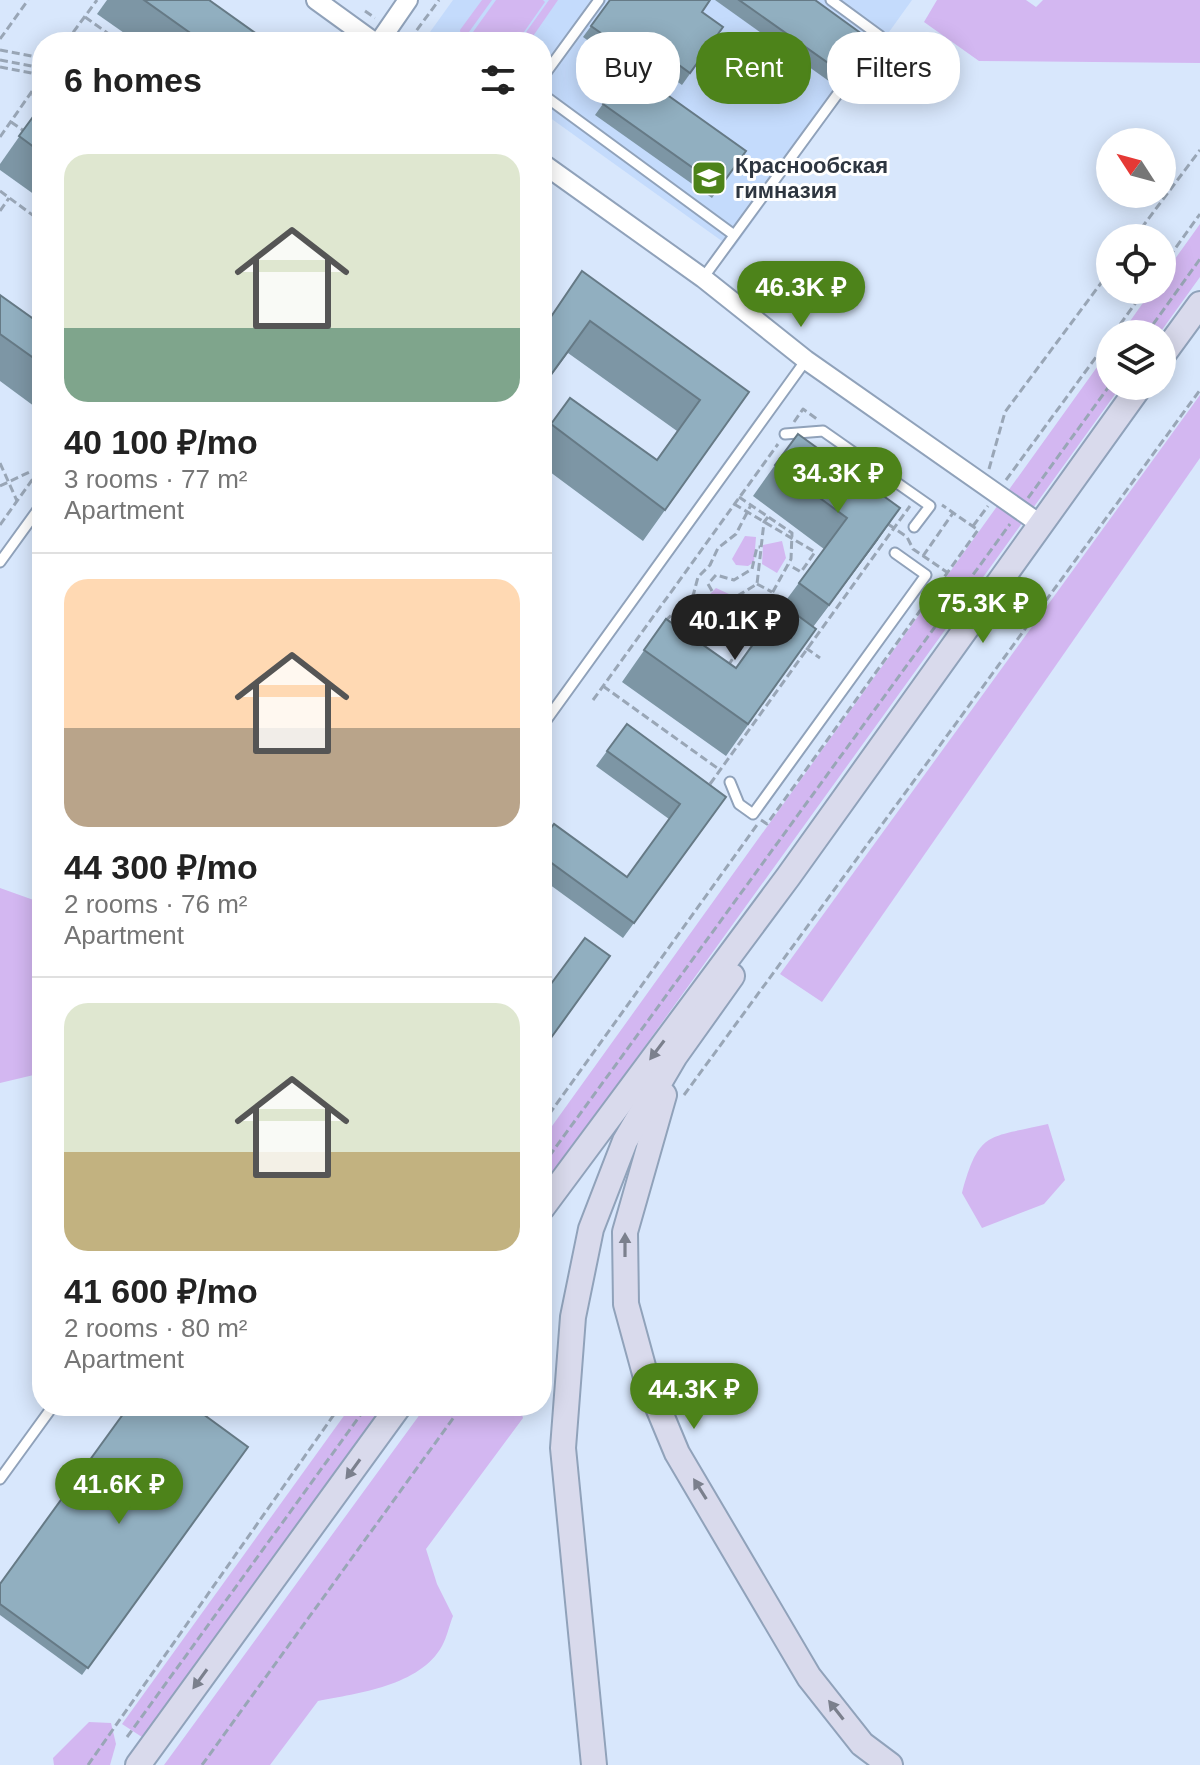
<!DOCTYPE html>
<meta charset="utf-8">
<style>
:root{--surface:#fff;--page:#f6f6f6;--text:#222;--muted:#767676;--line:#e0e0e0;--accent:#4d831a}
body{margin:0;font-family:Arial,sans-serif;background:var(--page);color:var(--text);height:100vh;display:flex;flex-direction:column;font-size:30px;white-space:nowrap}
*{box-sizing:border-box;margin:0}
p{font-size:26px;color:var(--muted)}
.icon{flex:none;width:44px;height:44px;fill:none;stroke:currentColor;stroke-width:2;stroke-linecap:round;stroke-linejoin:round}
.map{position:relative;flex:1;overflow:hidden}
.drawer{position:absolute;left:32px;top:32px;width:520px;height:1384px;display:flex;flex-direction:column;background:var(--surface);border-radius:32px;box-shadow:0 4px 20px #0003}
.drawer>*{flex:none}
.hud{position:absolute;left:576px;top:32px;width:504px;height:72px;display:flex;gap:16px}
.needle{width:52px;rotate:306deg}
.tools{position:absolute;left:1096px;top:128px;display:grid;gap:16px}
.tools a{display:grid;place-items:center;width:80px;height:80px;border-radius:50%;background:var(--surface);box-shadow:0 4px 20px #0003;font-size:40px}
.price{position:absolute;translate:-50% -68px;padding:0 18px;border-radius:28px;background:var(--accent);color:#fff;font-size:26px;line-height:52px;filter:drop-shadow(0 2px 4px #0008)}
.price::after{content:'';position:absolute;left:50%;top:48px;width:24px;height:18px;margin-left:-12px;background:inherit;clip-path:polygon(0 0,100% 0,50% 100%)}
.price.active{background:#222;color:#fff}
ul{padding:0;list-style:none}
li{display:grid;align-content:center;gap:16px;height:424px;padding:0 32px}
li+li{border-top:2px solid var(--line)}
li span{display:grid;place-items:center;height:248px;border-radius:24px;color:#555}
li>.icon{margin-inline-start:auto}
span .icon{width:144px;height:144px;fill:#fffc;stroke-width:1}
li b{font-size:34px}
h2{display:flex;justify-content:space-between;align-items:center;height:96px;padding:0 32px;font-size:34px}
.chip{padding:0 28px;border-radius:32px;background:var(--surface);box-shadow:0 4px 20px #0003;font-size:28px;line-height:72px}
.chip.active{background:var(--accent);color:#fff}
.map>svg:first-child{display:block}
.built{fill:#c4dbfc}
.green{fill:#d3b7f1}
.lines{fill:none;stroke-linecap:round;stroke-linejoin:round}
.lane-casing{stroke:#90a2ba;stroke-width:13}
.street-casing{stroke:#90a2ba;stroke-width:22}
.secondary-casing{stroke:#90a2ba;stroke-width:28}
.path{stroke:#99a6b6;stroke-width:3;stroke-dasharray:8 4;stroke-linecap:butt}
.lane{stroke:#fff;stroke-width:9}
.street{stroke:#fff;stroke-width:18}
.secondary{stroke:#d9daec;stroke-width:24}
.wall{fill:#7d96a5}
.shaded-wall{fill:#667a86}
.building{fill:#91afc0;stroke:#667a86;stroke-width:2}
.oneway{fill:#7b808d}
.labels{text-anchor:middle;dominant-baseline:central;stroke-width:6;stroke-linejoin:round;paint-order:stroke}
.poi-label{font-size:22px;font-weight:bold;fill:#2e3640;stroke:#fff;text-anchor:start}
</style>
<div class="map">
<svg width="1200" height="1765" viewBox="0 0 1200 1765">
<rect width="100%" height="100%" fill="#d8e7fc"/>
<path class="built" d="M453 0H912L733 249 542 112V42H445L430 32Z"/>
<g class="green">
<path d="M482 0H492L469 32 482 42H469L461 36 460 30Z"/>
<path d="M496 0H543L545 2 517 42H487L473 32Z"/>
<path d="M549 0H558L529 42H519Z"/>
<path d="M937 0H1026L1036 7 1043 0H1200V63L979 61 924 22Z"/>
<path d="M1200 224V277L1159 334H1121L1152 290H1162V277Z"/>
<path d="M1110 349V386H1121L542 1189V1140Z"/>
<path d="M1200 395V458L822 1002 780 974Z"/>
<path d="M745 536 756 537 754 562 748 566 736 565 732 559Z"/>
<path d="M782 541 786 558 777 573 762 564 763 545Z"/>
<path d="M716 588 729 594V599L718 632 715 636 689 638 685 635 689 620 707 603 706 598Z"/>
<path d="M0 888 42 903V999L39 1007 42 1073 0 1083Z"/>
<path d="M1048 1124 1065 1180 1044 1204 982 1228 962 1193C979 1130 988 1138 1048 1124Z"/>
<path d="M351 1406H385L145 1739 122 1724Z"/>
<path d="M426 1406H519L523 1418 426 1549 437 1584 453 1616C449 1626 447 1637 442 1646 420 1686 358 1693 318 1701L270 1765H164Z"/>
<path d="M89 1722 111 1723 116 1744 110 1765H54L53 1758Z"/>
</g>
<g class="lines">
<defs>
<g id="lane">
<path d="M542 78 599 0"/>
<path d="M542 94 734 235"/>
<path d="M703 278 880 36 831 0"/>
<path d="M785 434 823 431 930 506 914 527"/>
<path d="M0 562 42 504"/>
<path d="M542 726 806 360"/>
<path d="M730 782 739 804 753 814 926 575 895 553"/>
<path d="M0 1479 53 1406"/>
</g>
<g id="street">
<path d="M316 0 374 42"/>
<path d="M379 42 408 0"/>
<path d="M542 163 703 278 806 360 1040 524"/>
</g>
<g id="secondary">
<path d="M1162 356 1200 304"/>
<path d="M664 1095 625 1232 626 1304 647 1381 677 1453 809 1677 862 1744 890 1765"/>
<path d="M542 1208 788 877 1140 386"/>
<path d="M138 1765 399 1406"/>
<path d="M594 1765 563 1448 573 1317 591 1229 625 1141 675 1056 732 976"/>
</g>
</defs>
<use href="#lane" class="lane-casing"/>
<use href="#street" class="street-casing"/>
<use href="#secondary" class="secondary-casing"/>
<g class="path">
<path d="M365 11 375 18"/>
<path d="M85 17 120 42"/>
<path d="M401 36 408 42 439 0"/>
<path d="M0 39 28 0"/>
<path d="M66 42 97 0"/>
<path d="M0 50 42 58"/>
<path d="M0 60 42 68"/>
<path d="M0 67 42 75"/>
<path d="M32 94 42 101"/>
<path d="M11 122 24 131"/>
<path d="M0 137 42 77"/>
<path d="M0 191 42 222"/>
<path d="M0 211 9 198"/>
<path d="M1134 238 1200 150"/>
<path d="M1162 267 1200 214"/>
<path d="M1113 334 1145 290"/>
<path d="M1146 334 1200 259"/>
<path d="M794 422 803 409 817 419"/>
<path d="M0 463 17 501"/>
<path d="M989 469 1005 412 1110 271"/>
<path d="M1006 480 1110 338"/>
<path d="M0 486 40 467"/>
<path d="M739 497 792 533 791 559 760 615 771 623"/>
<path d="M1028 498 1110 385"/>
<path d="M734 504 815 552 801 572 789 565"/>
<path d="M888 524 907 537 913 549 948 573"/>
<path d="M0 525 42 466"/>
<path d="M973 526 988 506"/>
<path d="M923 556 953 513"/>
<path d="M757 584 772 592"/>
<path d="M712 591 708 584 716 575 734 580 752 569 757 547H760"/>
<path d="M665 621 693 596 698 577 710 565 718 548 736 534 751 505"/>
<path d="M721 640 734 598 757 584 764 522 768 517"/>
<path d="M695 642 725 640 738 646"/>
<path d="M806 648 820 658"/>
<path d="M728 666 760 615"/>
<path d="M603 686 720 770"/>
<path d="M593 700 778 444"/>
<path d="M710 784 910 506"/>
<path d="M761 820 767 824 978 530 942 505"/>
<path d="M684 1095 1200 390"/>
<path d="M542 1124 757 825"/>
<path d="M542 1166 1010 524"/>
<path d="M127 1737 367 1406"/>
<path d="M88 1765 340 1406"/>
<path d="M202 1765 462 1406"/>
</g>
<use href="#lane" class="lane"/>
<use href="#street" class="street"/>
<use href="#secondary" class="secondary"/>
</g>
<g class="wall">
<path d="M107 0H209L268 42H137L97 14Z"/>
<path d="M610 0 702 12 723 27 682 85 668 75 659 89 746 151 712 198 595 115 628 69 583 37Z"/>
<path d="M715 0H815L866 37 833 84Z"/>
<path d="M38 110 42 112V200L0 170V164Z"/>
<path d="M582 271 749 392 643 541 542 466V437L570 398 657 460 677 431 568 353 542 388V329Z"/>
<path d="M0 295 42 325V412L0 381Z"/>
<path d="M775 465 878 540 813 627 816 629 726 756 622 682 666 619 736 668 824 549 753 496Z"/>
<path d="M627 724 726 797 623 938 542 879V840L627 877 669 819 596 766Z"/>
<path d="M610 956 542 1050V996Z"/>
<path d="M248 1447 82 1675 0 1615V1584Z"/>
</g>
<path class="shaded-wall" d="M900 508 878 540 806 636 829 605Z"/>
<g class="building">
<path d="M144 0H209L268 42H203Z"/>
<path d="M610 0H710L702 12 723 27 690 73 676 63 659 89 746 151 720 187 603 104 636 58 591 26Z"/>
<path d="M739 0H815L866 37 841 72Z"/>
<path d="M38 110 42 112V153L19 136Z"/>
<path d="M582 271 749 392 665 510 551 424 570 398 657 460 700 400 590 321 550 376 542 370V330Z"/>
<path d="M0 295 42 325V364L0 334Z"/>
<path d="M798 434 900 508 829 605 799 583 847 518 775 465Z"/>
<path d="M782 604 816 629 748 724 644 650 666 619 736 668Z"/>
<path d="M627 724 726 797 634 923 542 856V840L554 824 627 877 680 804 607 751Z"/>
<path d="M585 938 610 956 548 1042 542 1038V996Z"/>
<path d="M129 1406H192L248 1447 88 1668 0 1604V1584Z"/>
</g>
<defs><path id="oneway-solid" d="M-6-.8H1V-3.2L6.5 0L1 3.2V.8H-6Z" transform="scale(2)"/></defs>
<g class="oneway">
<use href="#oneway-solid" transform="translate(657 1050) rotate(127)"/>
<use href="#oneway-solid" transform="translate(625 1245) rotate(-90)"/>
<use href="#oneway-solid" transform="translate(353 1469) rotate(126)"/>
<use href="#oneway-solid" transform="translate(700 1489) rotate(-122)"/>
<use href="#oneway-solid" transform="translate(200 1679) rotate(126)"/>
<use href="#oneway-solid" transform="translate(836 1710) rotate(-128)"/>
</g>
<defs>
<symbol id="school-square" viewBox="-11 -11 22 22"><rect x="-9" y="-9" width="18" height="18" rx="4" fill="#4d831a" stroke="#fff"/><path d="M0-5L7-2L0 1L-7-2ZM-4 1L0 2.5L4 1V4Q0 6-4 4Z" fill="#fff"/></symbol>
</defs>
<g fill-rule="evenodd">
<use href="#school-square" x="689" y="158" width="40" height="40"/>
</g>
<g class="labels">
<g class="poi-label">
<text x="735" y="165">Краснообская<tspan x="735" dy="25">гимназия</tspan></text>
</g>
</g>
</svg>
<div class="tools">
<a><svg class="needle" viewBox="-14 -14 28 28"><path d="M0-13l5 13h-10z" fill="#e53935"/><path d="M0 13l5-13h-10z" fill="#767676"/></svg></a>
<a><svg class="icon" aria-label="locate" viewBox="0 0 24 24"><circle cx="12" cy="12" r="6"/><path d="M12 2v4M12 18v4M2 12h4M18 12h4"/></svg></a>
<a><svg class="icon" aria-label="layers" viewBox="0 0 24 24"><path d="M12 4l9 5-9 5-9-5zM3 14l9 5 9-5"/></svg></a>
</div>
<b class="price" style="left:801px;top:329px">46.3K ₽</b>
<b class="price" style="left:838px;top:515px">34.3K ₽</b>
<b class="price" style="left:983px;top:645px">75.3K ₽</b>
<b class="price active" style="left:735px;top:662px">40.1K ₽</b>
<b class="price" style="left:694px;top:1431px">44.3K ₽</b>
<b class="price" style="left:119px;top:1526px">41.6K ₽</b>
<div class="hud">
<a class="chip">Buy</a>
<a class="chip active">Rent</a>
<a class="chip">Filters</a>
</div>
<section class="drawer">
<h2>6 homes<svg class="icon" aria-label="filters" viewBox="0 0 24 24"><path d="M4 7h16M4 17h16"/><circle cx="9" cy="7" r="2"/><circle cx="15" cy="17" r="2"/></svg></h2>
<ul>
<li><span style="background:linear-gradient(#dfe7d0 70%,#7fa58c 0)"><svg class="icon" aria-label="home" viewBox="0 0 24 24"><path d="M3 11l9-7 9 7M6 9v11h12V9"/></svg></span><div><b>40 100 ₽/mo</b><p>3 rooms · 77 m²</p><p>Apartment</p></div></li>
<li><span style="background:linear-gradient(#ffd9b3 60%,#b9a48a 0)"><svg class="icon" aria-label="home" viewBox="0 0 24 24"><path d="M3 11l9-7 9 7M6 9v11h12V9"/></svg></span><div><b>44 300 ₽/mo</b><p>2 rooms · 76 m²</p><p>Apartment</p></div></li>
<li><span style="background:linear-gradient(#dfe7d0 60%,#c2b280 0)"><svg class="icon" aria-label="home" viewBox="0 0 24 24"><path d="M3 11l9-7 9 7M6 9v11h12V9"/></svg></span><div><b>41 600 ₽/mo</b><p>2 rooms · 80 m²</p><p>Apartment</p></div></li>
</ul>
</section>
</div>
